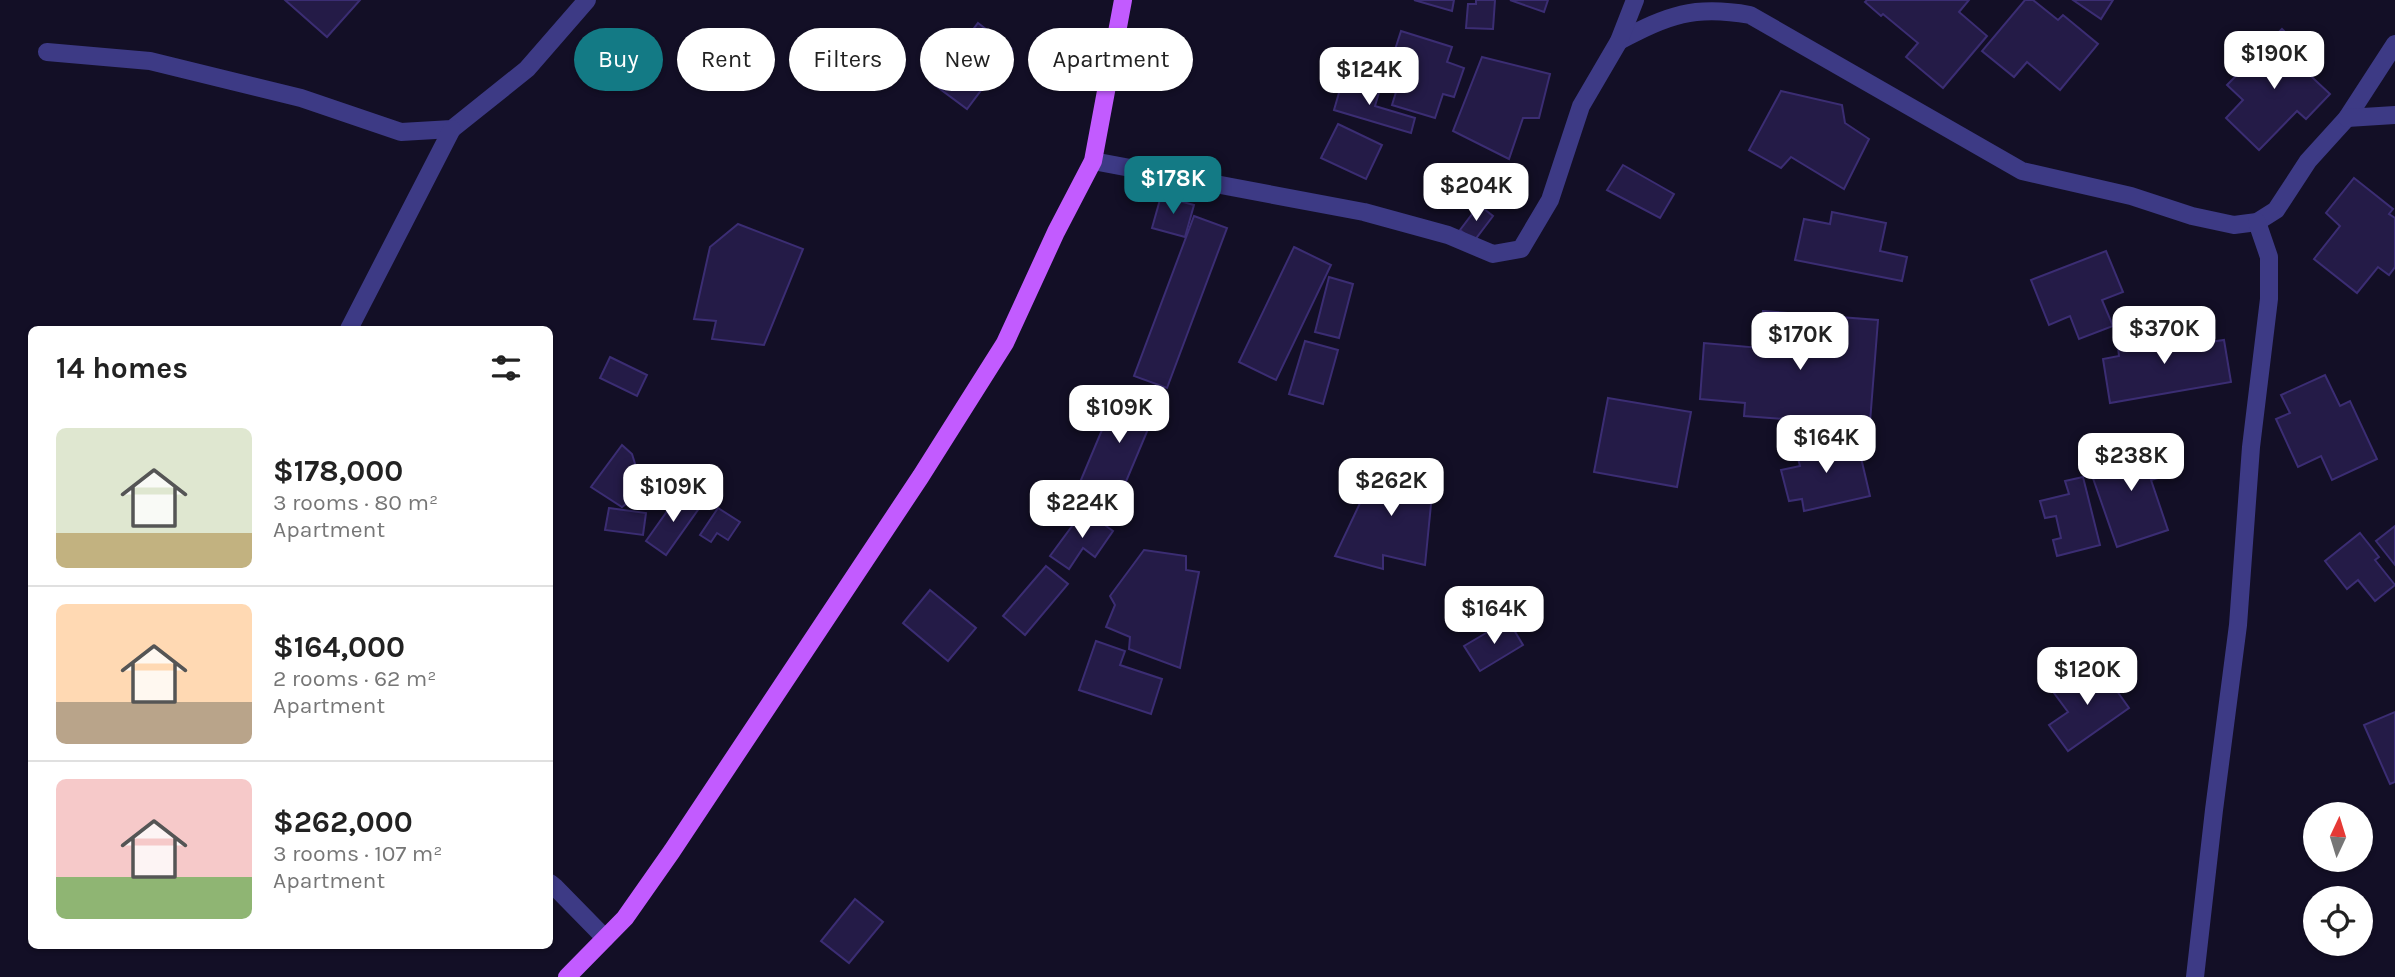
<!DOCTYPE html>
<meta charset="utf-8">
<style>
:root{--surface:#fff;--page:#f6f6f6;--text:#222;--muted:#767676;--line:#e0e0e0;--accent:#137a85}
body{margin:0;font-family:Karla,sans-serif;background:var(--page);color:var(--text);height:100vh;display:flex;flex-direction:column;font-size:26px;white-space:nowrap}
*{box-sizing:border-box;margin:0}
p{font-size:23px;color:var(--muted)}
.icon{flex:none;width:38px;height:38px;fill:none;stroke:currentColor;stroke-width:2;stroke-linecap:round;stroke-linejoin:round}
.map{position:relative;flex:1;overflow:hidden}
.details{position:absolute;left:28px;top:326px;width:525px;height:623px;display:flex;flex-direction:column;background:var(--surface);border-radius:10px;box-shadow:0 2px 5px #0004}
.details>*{flex:none}
.top-card{position:absolute;left:574px;top:28px;width:665px;height:63px;display:flex;gap:14px}
.needle{width:46px;rotate:4deg}
.fabs{position:absolute;left:2303px;top:802px;display:grid;gap:14px}
.fabs a{display:grid;place-items:center;width:70px;height:70px;border-radius:50%;background:var(--surface);box-shadow:0 2px 5px #0004;font-size:35px}
.price{position:absolute;translate:-50% -60px;padding:0 16px;border-radius:14px;background:#fff;color:#222;font-size:23px;line-height:46px;filter:drop-shadow(0 2px 4px #0008)}
.price::after{content:'';position:absolute;left:50%;top:42px;width:21px;height:16px;margin-left:-10px;background:inherit;clip-path:polygon(0 0,100% 0,50% 100%)}
.price.current{background:var(--accent);color:#fff}
ul{padding:0;list-style:none}
li{display:flex;align-items:center;gap:21px;height:175px;padding:0 28px}
li+li{border-top:2px solid var(--line)}
li span{display:grid;place-items:center;flex:none;width:196px;height:140px;border-radius:10px;color:#555}
li>.icon{margin-inline-start:auto}
span .icon{width:84px;height:84px;fill:#fffc;stroke-width:1}
li b{font-size:30px}
h2{display:flex;justify-content:space-between;align-items:center;height:84px;padding:0 28px;font-size:30px}
.tag{padding:0 24px;border-radius:32px;background:var(--surface);box-shadow:0 2px 5px #0004;font-size:24px;line-height:63px}
.tag.current{background:var(--accent);color:#fff}
.map>svg:first-child{display:block}
.building{fill:#241b47;stroke:#3b2d73;stroke-width:2}
.lines{fill:none;stroke-linecap:round;stroke-linejoin:round}
.minor{stroke:#3d3a85;stroke-width:18}
.major{stroke:#c25bff;stroke-width:18}
</style>
<div class="map">
<svg width="2395" height="977" viewBox="0 0 2395 977">
<rect width="100%" height="100%" fill="#130f26"/>
<g class="building">
<path d="M285 0H360L327 37Z"/>
<path d="M1414 0H1454L1452 11Z"/>
<path d="M1476 0H1495L1493 29 1466 28 1468 4H1476Z"/>
<path d="M1510 0H1548L1544 12Z"/>
<path d="M1867 0H1969L1959 12 1987 36 1943 88 1906 57 1918 43 1883 14 1881 16 1865 2Z"/>
<path d="M2025 0H2033L2058 20 2063 15 2098 44 2060 90 2027 62 2014 77 1982 51Z"/>
<path d="M2073 0H2113L2101 19Z"/>
<path d="M978 23 1012 49 967 109 932 83Z"/>
<path d="M2282 29 2309 55 2299 65 2330 94 2306 119 2297 111 2259 150 2226 118 2243 100 2227 85Z"/>
<path d="M1401 31 1452 47 1447 62 1464 68 1454 97 1443 94 1435 118 1392 105 1396 92 1383 87Z"/>
<path d="M1482 57 1550 74 1539 118H1523L1509 159 1453 131Z"/>
<path d="M1343 79 1380 89 1375 106 1415 118 1411 133 1334 110Z"/>
<path d="M1781 91 1842 105 1845 123 1869 139 1844 189 1791 157 1781 168 1749 150Z"/>
<path d="M1338 124 1382 145 1366 179 1321 158Z"/>
<path d="M1623 165 1674 194 1660 218 1607 190Z"/>
<path d="M2354 178 2393 209 2389 214 2395 218V267L2389 275 2378 267 2357 293 2314 259 2340 226 2326 213Z"/>
<path d="M1161 196 1194 205 1185 237 1152 228Z"/>
<path d="M1479 205 1493 216 1474 241 1460 230Z"/>
<path d="M1832 212 1886 223 1880 251 1907 257 1902 281 1795 260 1804 219 1830 224Z"/>
<path d="M1194 216 1227 228 1167 388 1134 376Z"/>
<path d="M738 224 803 249 764 345 712 339 716 321 694 319 710 247Z"/>
<path d="M1294 247 1331 265 1276 380 1239 362Z"/>
<path d="M2106 251 2123 292 2102 300 2113 326 2079 339 2070 316 2049 325 2031 280Z"/>
<path d="M1329 277 1353 284 1339 338 1315 332Z"/>
<path d="M1763 311 1878 320 1869 435 1798 429V420L1744 416 1745 403 1700 399 1704 343 1760 348Z"/>
<path d="M2179 328 2183 346 2224 340 2231 382 2110 403 2103 359 2119 356 2117 339Z"/>
<path d="M1305 341 1338 350 1323 404 1289 394Z"/>
<path d="M610 357 647 375 637 396 600 378Z"/>
<path d="M2325 375 2340 406 2350 401 2377 459 2332 480 2321 456 2298 467 2276 419 2290 413 2281 395Z"/>
<path d="M1120 387 1159 403 1117 503 1078 487Z"/>
<path d="M1608 398 1691 412 1677 487 1594 472Z"/>
<path d="M1828 436 1832 450 1858 445 1870 496 1804 511 1802 499 1789 501 1781 470 1800 466 1794 443Z"/>
<path d="M2156 442 2168 475 2151 480 2168 530 2117 547 2088 464Z"/>
<path d="M622 445 632 454 637 470 645 466 650 471 645 490 622 507 591 487Z"/>
<path d="M1379 463 1434 474 1425 565 1383 555V569L1335 556Z"/>
<path d="M2083 477 2100 545 2057 556 2053 540 2061 538 2056 516 2045 518 2040 501 2069 494 2065 481Z"/>
<path d="M680 493 700 507 666 555 646 541Z"/>
<path d="M609 508 646 513 643 535 605 530Z"/>
<path d="M718 508 740 522 728 540 717 533 711 542 700 535Z"/>
<path d="M1084 510 1113 531 1095 557 1083 548 1069 569 1050 556Z"/>
<path d="M2395 526V565L2376 541Z"/>
<path d="M2360 533 2379 557 2375 560 2395 585 2375 601 2358 580 2347 589 2325 561Z"/>
<path d="M1144 550 1186 556V570L1199 572 1180 668 1129 649 1130 637 1106 627 1115 605 1110 596Z"/>
<path d="M1046 566 1068 584 1025 635 1003 616Z"/>
<path d="M930 590 976 628 948 661 903 623Z"/>
<path d="M1508 620 1523 645 1480 671 1464 646Z"/>
<path d="M1096 641 1125 651 1120 665 1162 679 1151 714 1079 690Z"/>
<path d="M2097 663 2129 708 2068 751 2049 725 2068 712 2054 693Z"/>
<path d="M2395 712V782L2390 784 2364 725Z"/>
<path d="M855 899 883 922 849 963 821 941Z"/>
</g>
<g class="lines">
<g class="minor">
<path d="M1619 41C1669 15 1693 5 1750 15L2022 171 2131 196 2192 216 2234 225 2257 222 2276 210 2308 161 2347 118 2395 44"/>
<path d="M47 52 150 61 301 98 401 132 452 129 527 69 587 0"/>
<path d="M2347 118 2395 115"/>
<path d="M1093 161 1364 212 1448 235 1493 254 1521 249 1550 200 1581 106 1619 41 1635 0"/>
<path d="M349 329 452 129"/>
<path d="M550 883 555 887 605 938"/>
<path d="M2195 977 2214 810 2238 625 2251 447 2269 299V257L2257 222"/>
</g>
<path class="major" d="M567 977 625 918 672 851 921 476 1005 343 1056 232 1093 161 1123 0"/>
</g>
</svg>
<div class="fabs">
<a><svg class="needle" viewBox="-14 -14 28 28"><path d="M0-13l5 13h-10z" fill="#e53935"/><path d="M0 13l5-13h-10z" fill="#767676"/></svg></a>
<a><svg class="icon" aria-label="locate" viewBox="0 0 24 24"><circle cx="12" cy="12" r="6"/><path d="M12 2v4M12 18v4M2 12h4M18 12h4"/></svg></a>
</div>
<b class="price" style="left:2274px;top:91px">$190K</b>
<b class="price" style="left:1369px;top:107px">$124K</b>
<b class="price current" style="left:1173px;top:216px">$178K</b>
<b class="price" style="left:1476px;top:223px">$204K</b>
<b class="price" style="left:2164px;top:366px">$370K</b>
<b class="price" style="left:1800px;top:372px">$170K</b>
<b class="price" style="left:1119px;top:445px">$109K</b>
<b class="price" style="left:1826px;top:475px">$164K</b>
<b class="price" style="left:2131px;top:493px">$238K</b>
<b class="price" style="left:1391px;top:518px">$262K</b>
<b class="price" style="left:673px;top:524px">$109K</b>
<b class="price" style="left:1082px;top:540px">$224K</b>
<b class="price" style="left:1494px;top:646px">$164K</b>
<b class="price" style="left:2087px;top:707px">$120K</b>
<div class="top-card">
<a class="tag current">Buy</a>
<a class="tag">Rent</a>
<a class="tag">Filters</a>
<a class="tag">New</a>
<a class="tag">Apartment</a>
</div>
<section class="details">
<h2>14 homes<svg class="icon" aria-label="filters" viewBox="0 0 24 24"><path d="M4 7h16M4 17h16"/><circle cx="9" cy="7" r="2"/><circle cx="15" cy="17" r="2"/></svg></h2>
<ul>
<li><span style="background:linear-gradient(#dfe7d0 75%,#c2b280 0)"><svg class="icon" aria-label="home" viewBox="0 0 24 24"><path d="M3 11l9-7 9 7M6 9v11h12V9"/></svg></span><div><b>$178,000</b><p>3 rooms · 80 m²</p><p>Apartment</p></div></li>
<li><span style="background:linear-gradient(#ffd9b3 70%,#b9a48a 0)"><svg class="icon" aria-label="home" viewBox="0 0 24 24"><path d="M3 11l9-7 9 7M6 9v11h12V9"/></svg></span><div><b>$164,000</b><p>2 rooms · 62 m²</p><p>Apartment</p></div></li>
<li><span style="background:linear-gradient(#f6c9c9 70%,#8fb573 0)"><svg class="icon" aria-label="home" viewBox="0 0 24 24"><path d="M3 11l9-7 9 7M6 9v11h12V9"/></svg></span><div><b>$262,000</b><p>3 rooms · 107 m²</p><p>Apartment</p></div></li>
</ul>
</section>
</div>
